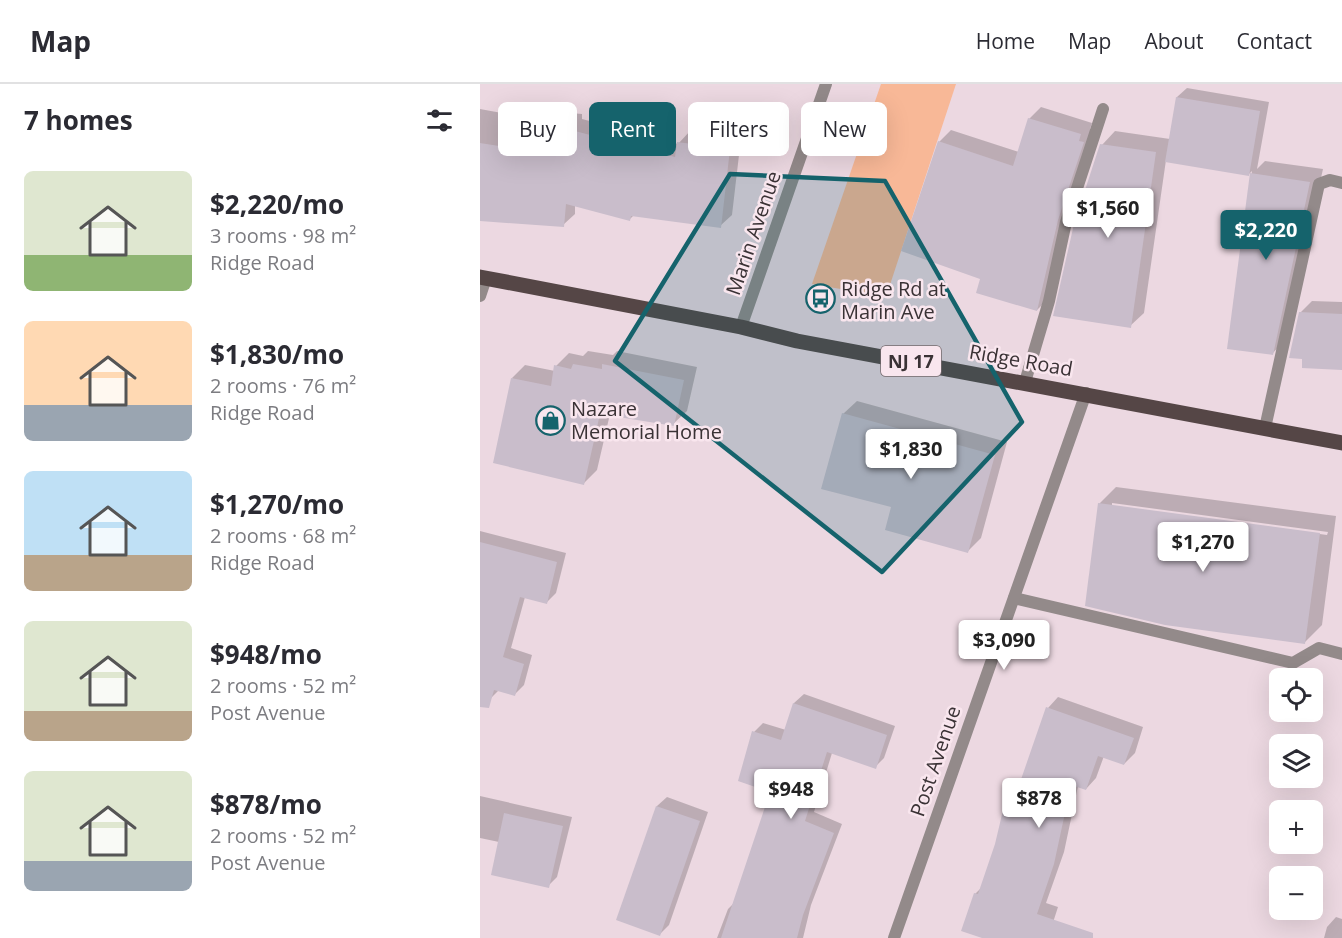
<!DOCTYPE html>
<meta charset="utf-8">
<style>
:root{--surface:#fff;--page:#f7f7f7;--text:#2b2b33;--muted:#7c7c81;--line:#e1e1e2;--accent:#15636c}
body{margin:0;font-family:"Open Sans",sans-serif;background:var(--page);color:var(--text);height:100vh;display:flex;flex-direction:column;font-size:22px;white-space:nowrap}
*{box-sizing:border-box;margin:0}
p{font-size:20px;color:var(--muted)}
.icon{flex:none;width:33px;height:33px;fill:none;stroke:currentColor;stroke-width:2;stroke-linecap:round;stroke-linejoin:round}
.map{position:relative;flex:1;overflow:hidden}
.drawer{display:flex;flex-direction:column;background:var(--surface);width:480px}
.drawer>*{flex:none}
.banner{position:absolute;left:18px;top:18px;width:570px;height:54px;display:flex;gap:12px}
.buttons{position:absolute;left:789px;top:584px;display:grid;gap:12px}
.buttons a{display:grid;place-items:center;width:54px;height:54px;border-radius:9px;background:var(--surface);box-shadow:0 6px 24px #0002;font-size:30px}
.price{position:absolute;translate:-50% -51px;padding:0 14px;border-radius:6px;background:#fff;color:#222;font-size:20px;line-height:39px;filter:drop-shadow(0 2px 3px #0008)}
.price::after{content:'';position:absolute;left:50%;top:36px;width:18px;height:14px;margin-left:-9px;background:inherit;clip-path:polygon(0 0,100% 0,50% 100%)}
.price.current{background:var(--accent);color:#fff}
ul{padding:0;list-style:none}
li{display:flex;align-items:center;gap:18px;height:150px;padding:0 24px}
li span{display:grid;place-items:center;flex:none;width:168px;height:120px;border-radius:9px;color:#555}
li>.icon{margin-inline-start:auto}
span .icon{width:72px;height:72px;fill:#fffc;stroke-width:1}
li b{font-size:26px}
h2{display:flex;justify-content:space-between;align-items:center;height:72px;padding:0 24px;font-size:26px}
.tag{padding:0 21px;border-radius:9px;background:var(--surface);box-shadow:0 6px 24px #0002;font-size:21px;line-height:54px}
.tag.current{background:var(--accent);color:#fff}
header{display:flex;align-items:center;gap:36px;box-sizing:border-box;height:84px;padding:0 30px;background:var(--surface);border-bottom:2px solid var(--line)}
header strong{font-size:28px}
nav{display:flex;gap:33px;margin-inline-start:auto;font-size:21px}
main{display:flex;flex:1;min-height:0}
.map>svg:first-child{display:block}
.green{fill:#f8b897}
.shadow{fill:#0003;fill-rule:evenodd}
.building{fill:#c9bdcb}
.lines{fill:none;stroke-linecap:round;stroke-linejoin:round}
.service{stroke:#938a8a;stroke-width:12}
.minor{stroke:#938a8a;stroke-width:12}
.primary{stroke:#554646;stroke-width:15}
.marked{fill:#15636c;fill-opacity:0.2;stroke:#15636c;stroke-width:4.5;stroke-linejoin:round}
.labels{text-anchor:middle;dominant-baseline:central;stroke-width:5;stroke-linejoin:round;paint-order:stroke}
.shield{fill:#f9e6ee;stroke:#73686c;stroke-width:1.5}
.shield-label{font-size:18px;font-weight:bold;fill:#3a3235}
.street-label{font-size:20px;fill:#3a3235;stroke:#f9e6ee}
.poi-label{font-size:20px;fill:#3a3235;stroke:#f9e6ee;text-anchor:start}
</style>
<header>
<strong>Map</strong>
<nav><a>Home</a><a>Map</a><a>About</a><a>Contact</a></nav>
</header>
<main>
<section class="drawer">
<h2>7 homes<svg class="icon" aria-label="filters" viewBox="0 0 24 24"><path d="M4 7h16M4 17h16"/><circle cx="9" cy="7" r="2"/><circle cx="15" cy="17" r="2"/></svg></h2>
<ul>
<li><span style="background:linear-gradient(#dfe7d0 70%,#8fb573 0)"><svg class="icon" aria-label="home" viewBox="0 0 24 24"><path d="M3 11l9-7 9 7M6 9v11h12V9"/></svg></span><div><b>$2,220/mo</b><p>3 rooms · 98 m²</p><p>Ridge Road</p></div></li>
<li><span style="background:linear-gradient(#ffd9b3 70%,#9aa5b1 0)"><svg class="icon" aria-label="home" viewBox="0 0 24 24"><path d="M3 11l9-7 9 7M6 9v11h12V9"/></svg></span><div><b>$1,830/mo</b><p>2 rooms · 76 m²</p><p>Ridge Road</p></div></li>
<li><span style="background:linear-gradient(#bfe0f5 70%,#b9a48a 0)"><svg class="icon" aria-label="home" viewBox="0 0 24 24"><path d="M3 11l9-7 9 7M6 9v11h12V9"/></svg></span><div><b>$1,270/mo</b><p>2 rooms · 68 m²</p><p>Ridge Road</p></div></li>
<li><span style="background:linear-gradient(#dfe7d0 75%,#b9a48a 0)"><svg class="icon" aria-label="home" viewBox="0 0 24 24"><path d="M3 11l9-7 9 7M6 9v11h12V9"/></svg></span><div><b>$948/mo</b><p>2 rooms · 52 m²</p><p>Post Avenue</p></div></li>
<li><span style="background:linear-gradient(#dfe7d0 75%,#9aa5b1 0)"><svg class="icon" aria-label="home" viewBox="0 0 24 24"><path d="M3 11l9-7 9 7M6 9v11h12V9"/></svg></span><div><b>$878/mo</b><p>2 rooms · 52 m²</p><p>Post Avenue</p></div></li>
</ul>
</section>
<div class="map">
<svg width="862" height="854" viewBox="0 0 862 854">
<rect width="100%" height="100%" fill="#ecd8e1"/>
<path class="green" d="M401 0H476L406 213 332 200Z"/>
<g class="shadow">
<path d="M707 4 789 18 777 85 785 77 843 85 805 256 792 270 749 264 772 87 768 91 686 76 664 229 650 242 622 61 635 47 690 55 697 13Z"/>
<path d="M561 23 612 39 610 45 614 46 569 214 557 226 502 194 459 58 471 46 539 68 549 35Z"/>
<path d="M0 25 39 32 46 25 102 30V35L198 60 210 47 261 54 252 131 240 142 154 131 150 135 95 121V130L83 141 0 114Z"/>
<path d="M832 217 862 218V284L820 229Z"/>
<path d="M108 267 133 271 137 267 217 283 207 327 193 340 130 330 117 386 104 399 32 294 45 281 75 287 76 282 89 269 103 272Z"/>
<path d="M377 317 527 358 501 454 488 467 363 330Z"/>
<path d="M636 403 856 432 842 541 825 558 619 420ZM632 419 848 448 847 451 632 422Z"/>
<path d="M0 447 86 469 76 509 67 518 45 513 31 564 52 571 44 601 35 610 19 606 11 614H0Z"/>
<path d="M324 610 415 642 404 674 395 683 352 669 334 728 362 740 331 821 323 854H237L248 825 254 819 292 707 274 648 283 639 306 646 314 619Z"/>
<path d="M578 613 663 643 655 669 644 680 624 672 616 694 606 705 598 702 584 768 566 819 578 823 568 854H507L495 810 502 803 517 760 530 706 540 695 543 696 568 624Z"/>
<path d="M0 712 92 733 77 793 68 802 19 758 0 754Z"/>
<path d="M187 713 228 728 189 841 180 850 138 836 177 722Z"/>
<path d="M856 833 862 835V854H844L847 843Z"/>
</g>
<g class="building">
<path d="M696 13 780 27 769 92 685 78Z"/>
<path d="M548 34 601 50 599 57 604 58 578 136 557 227 496 209 500 195 421 167 458 57 533 82Z"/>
<path d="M33 36 91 41V46L195 73 197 58 250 65 241 144 151 132 150 137 86 120 84 143 0 137V59L31 64Z"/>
<path d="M620 60 676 68 651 244 573 232 594 140Z"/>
<path d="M770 89 830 98 793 271 747 265Z"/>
<path d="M819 228 862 230V286L822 284V275L809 274Z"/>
<path d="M93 280 122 285V280L204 296 194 342 120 330 104 401 13 379 31 294 71 302 74 281 91 285Z"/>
<path d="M362 329 515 371 488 469 405 446 411 423 341 405Z"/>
<path d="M618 419 840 449 825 560 685 541 605 522Z"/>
<path d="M0 458 77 478 67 520 40 513 23 573 44 580 35 612 14 606 9 624 0 623Z"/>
<path d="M313 619 407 651 396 685 347 668 325 737 354 749 323 831 317 854H241L290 708 258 697 272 647 301 656Z"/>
<path d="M566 623 654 654 644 681 618 672 606 706 591 701 574 780 557 830 613 849V854H502L481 847 494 809 498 810 515 760 528 705 537 707Z"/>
<path d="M176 722 220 737 180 852 136 836Z"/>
<path d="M24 729 83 742 69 804 11 791Z"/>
</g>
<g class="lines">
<g class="service">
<path d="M545 298 569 217 586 138 623 25"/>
<path d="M785 344 839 100 850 96 862 99"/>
<path d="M534 514 813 579 839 564 862 570"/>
</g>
<g class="minor">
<path d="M0 212 6 194"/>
<path d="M261 243 346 0"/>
<path d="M414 854 606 309"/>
</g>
<path class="primary" d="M0 193 261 243 317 257 862 359"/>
</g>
<path class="marked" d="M250 90 405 97 542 338 402 488 135 277Z"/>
<defs>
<symbol id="bus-ring" viewBox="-11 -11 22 22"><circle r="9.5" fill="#f9e6ee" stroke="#15636c" stroke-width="1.5"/><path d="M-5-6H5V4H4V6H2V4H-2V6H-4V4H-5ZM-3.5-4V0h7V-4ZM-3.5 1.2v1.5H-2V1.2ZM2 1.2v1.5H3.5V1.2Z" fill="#15636c"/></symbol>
<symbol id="shop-ring" viewBox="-11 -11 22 22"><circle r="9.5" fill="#f9e6ee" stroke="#15636c" stroke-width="1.5"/><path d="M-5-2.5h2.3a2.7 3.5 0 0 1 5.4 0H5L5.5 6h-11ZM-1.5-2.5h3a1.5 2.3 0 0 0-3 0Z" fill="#15636c"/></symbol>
</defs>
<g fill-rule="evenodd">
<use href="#bus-ring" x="324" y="198" width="33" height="33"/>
<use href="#shop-ring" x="54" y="320" width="33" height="33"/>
</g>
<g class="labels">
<rect class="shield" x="401" y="262" width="60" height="30" rx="4.5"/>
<g class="shield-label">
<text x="431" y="277">NJ 17</text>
</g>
<g class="street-label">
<text transform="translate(273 149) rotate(-71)">Marin Avenue</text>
<text transform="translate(541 276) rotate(10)">Ridge Road</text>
<text transform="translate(455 677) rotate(-71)">Post Avenue</text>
</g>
<g class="poi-label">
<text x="361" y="204">Ridge Rd at<tspan x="361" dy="23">Marin Ave</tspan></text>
<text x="91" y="324">Nazare<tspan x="91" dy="23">Memorial Home</tspan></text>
</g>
</g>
</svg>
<div class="buttons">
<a><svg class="icon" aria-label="locate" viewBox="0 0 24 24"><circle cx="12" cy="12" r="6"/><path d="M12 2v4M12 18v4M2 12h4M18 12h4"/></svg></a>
<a><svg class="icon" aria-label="layers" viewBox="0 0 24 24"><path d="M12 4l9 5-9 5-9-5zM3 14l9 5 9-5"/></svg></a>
<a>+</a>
<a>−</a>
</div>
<b class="price" style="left:628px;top:155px">$1,560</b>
<b class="price current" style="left:786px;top:177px">$2,220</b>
<b class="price" style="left:431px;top:396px">$1,830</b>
<b class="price" style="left:723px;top:489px">$1,270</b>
<b class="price" style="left:524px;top:587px">$3,090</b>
<b class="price" style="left:311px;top:736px">$948</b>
<b class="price" style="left:559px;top:745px">$878</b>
<div class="banner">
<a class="tag">Buy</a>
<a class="tag current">Rent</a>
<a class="tag">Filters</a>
<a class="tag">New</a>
</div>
</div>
</main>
